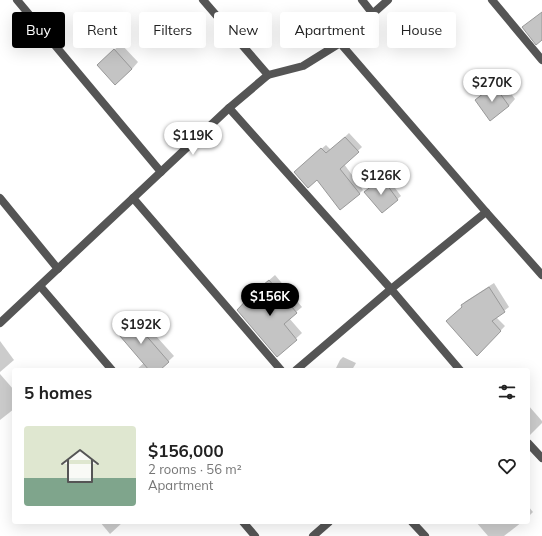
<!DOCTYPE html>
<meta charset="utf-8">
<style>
:root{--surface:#fff;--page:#f2f2f2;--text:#222;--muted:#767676;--accent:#000}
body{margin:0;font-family:Mulish,sans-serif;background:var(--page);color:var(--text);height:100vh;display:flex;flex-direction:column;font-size:15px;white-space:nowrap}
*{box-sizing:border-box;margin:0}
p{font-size:13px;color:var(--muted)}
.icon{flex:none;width:22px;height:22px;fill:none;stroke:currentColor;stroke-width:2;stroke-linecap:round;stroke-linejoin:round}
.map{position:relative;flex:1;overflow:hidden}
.drawer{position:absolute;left:12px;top:368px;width:518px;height:156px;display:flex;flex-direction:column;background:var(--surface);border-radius:4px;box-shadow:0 4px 16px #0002}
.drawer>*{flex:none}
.top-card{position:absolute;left:12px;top:12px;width:518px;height:36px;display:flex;gap:8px}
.price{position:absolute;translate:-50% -34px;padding:0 9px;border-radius:14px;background:#fff;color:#222;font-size:13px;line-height:26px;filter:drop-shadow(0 1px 2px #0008)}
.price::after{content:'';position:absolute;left:50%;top:24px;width:12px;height:9px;margin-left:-6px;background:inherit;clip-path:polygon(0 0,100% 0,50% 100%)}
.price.current{background:var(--accent);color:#fff}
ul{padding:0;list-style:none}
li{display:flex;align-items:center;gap:12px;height:100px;padding:0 12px}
li span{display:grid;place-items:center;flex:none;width:112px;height:80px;border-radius:4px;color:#555}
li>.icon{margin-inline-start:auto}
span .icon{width:48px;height:48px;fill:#fffc;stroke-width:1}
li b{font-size:17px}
h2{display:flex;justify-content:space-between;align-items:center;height:48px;padding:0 12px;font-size:17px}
.tag{padding:0 14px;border-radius:4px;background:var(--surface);box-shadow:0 4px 16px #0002;font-size:14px;line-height:36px}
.tag.current{background:var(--accent);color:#fff}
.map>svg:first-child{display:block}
.shadow{fill:#0003}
.building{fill:#c4c4c4;stroke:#999}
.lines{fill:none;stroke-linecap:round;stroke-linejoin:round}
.minor{stroke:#555;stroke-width:8}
</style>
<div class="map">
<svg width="542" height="536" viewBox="0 0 542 536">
<rect width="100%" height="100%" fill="#fff"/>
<g class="shadow">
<path d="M121 44 138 62 132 69 105 58Z"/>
<path d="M501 80 515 99 509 106 490 120 476 100 482 94Z"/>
<path d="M349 133 362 147 344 164 363 190 359 194 317 178 299 168 326 145 331 150Z"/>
<path d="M386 176 401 196 382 212 368 189Z"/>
<path d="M275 275 302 307 289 318 302 333 277 356 259 289Z"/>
<path d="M494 283 509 307 496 317 505 326 477 355 462 305 466 301Z"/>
<path d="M136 311 148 325 147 326 174 356 159 370H136L144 363 121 324Z"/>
<path d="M0 341 14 360 0 372Z"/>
<path d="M343 357 356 363 352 370H335L340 360Z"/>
<path d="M0 374 14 390V409L0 420Z"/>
<path d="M528 405 542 421V423L528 437Z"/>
<path d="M528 506 533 512 528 517Z"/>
<path d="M100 522H123L110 534Z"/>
<path d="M476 522H522L504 536H488Z"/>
</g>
<g class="building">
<path d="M542 12V40L536 45 522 27Z"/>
<path d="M114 49 132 69 115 85 97 65Z"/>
<path d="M494 85 509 106 490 121 475 100Z"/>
<path d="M345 137 359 152 340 169 360 194 340 210 317 180 308 188 294 172 321 148 326 153Z"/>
<path d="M382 178 398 200 382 213 364 192Z"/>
<path d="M269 280 297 313 284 324 297 340 277 357 237 310 252 294Z"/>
<path d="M489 287 505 312 492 321 501 331 477 356 446 321 462 307 461 305Z"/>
<path d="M131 315 144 331 143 332 169 362 160 370H149L114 329Z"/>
</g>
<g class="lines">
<g class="minor">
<path d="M17 0 161 172"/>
<path d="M203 0 268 75"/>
<path d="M362 0 373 14"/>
<path d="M492 0 542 60"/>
<path d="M340 43 486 212 542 275"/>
<path d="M229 108 391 289 460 370"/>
<path d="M0 198 58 269"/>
<path d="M133 198 281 370"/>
<path d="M40 286 112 370"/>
<path d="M0 323 229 108 268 75 303 66 340 43 388 0"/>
<path d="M296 370 391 289 486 212"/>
<path d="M528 443 542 458"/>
<path d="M243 522 255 536"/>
<path d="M412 522 425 536"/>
<path d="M313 536 329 522"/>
</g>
</g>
</svg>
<b class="price" style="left:492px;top:103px">$270K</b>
<b class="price" style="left:193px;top:156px">$119K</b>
<b class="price" style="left:381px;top:196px">$126K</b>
<b class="price current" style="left:270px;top:317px">$156K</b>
<b class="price" style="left:141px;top:345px">$192K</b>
<div class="top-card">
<a class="tag current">Buy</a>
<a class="tag">Rent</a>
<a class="tag">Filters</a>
<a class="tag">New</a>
<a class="tag">Apartment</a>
<a class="tag">House</a>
</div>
<section class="drawer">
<h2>5 homes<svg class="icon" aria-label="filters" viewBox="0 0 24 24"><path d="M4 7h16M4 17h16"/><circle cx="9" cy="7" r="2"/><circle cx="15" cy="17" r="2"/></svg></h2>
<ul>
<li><span style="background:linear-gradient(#dfe7d0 65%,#7fa58c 0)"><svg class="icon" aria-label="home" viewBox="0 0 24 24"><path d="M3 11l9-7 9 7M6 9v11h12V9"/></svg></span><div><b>$156,000</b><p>2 rooms · 56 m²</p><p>Apartment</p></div><svg class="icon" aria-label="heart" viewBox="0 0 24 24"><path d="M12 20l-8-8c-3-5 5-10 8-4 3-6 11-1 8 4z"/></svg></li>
</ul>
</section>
</div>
